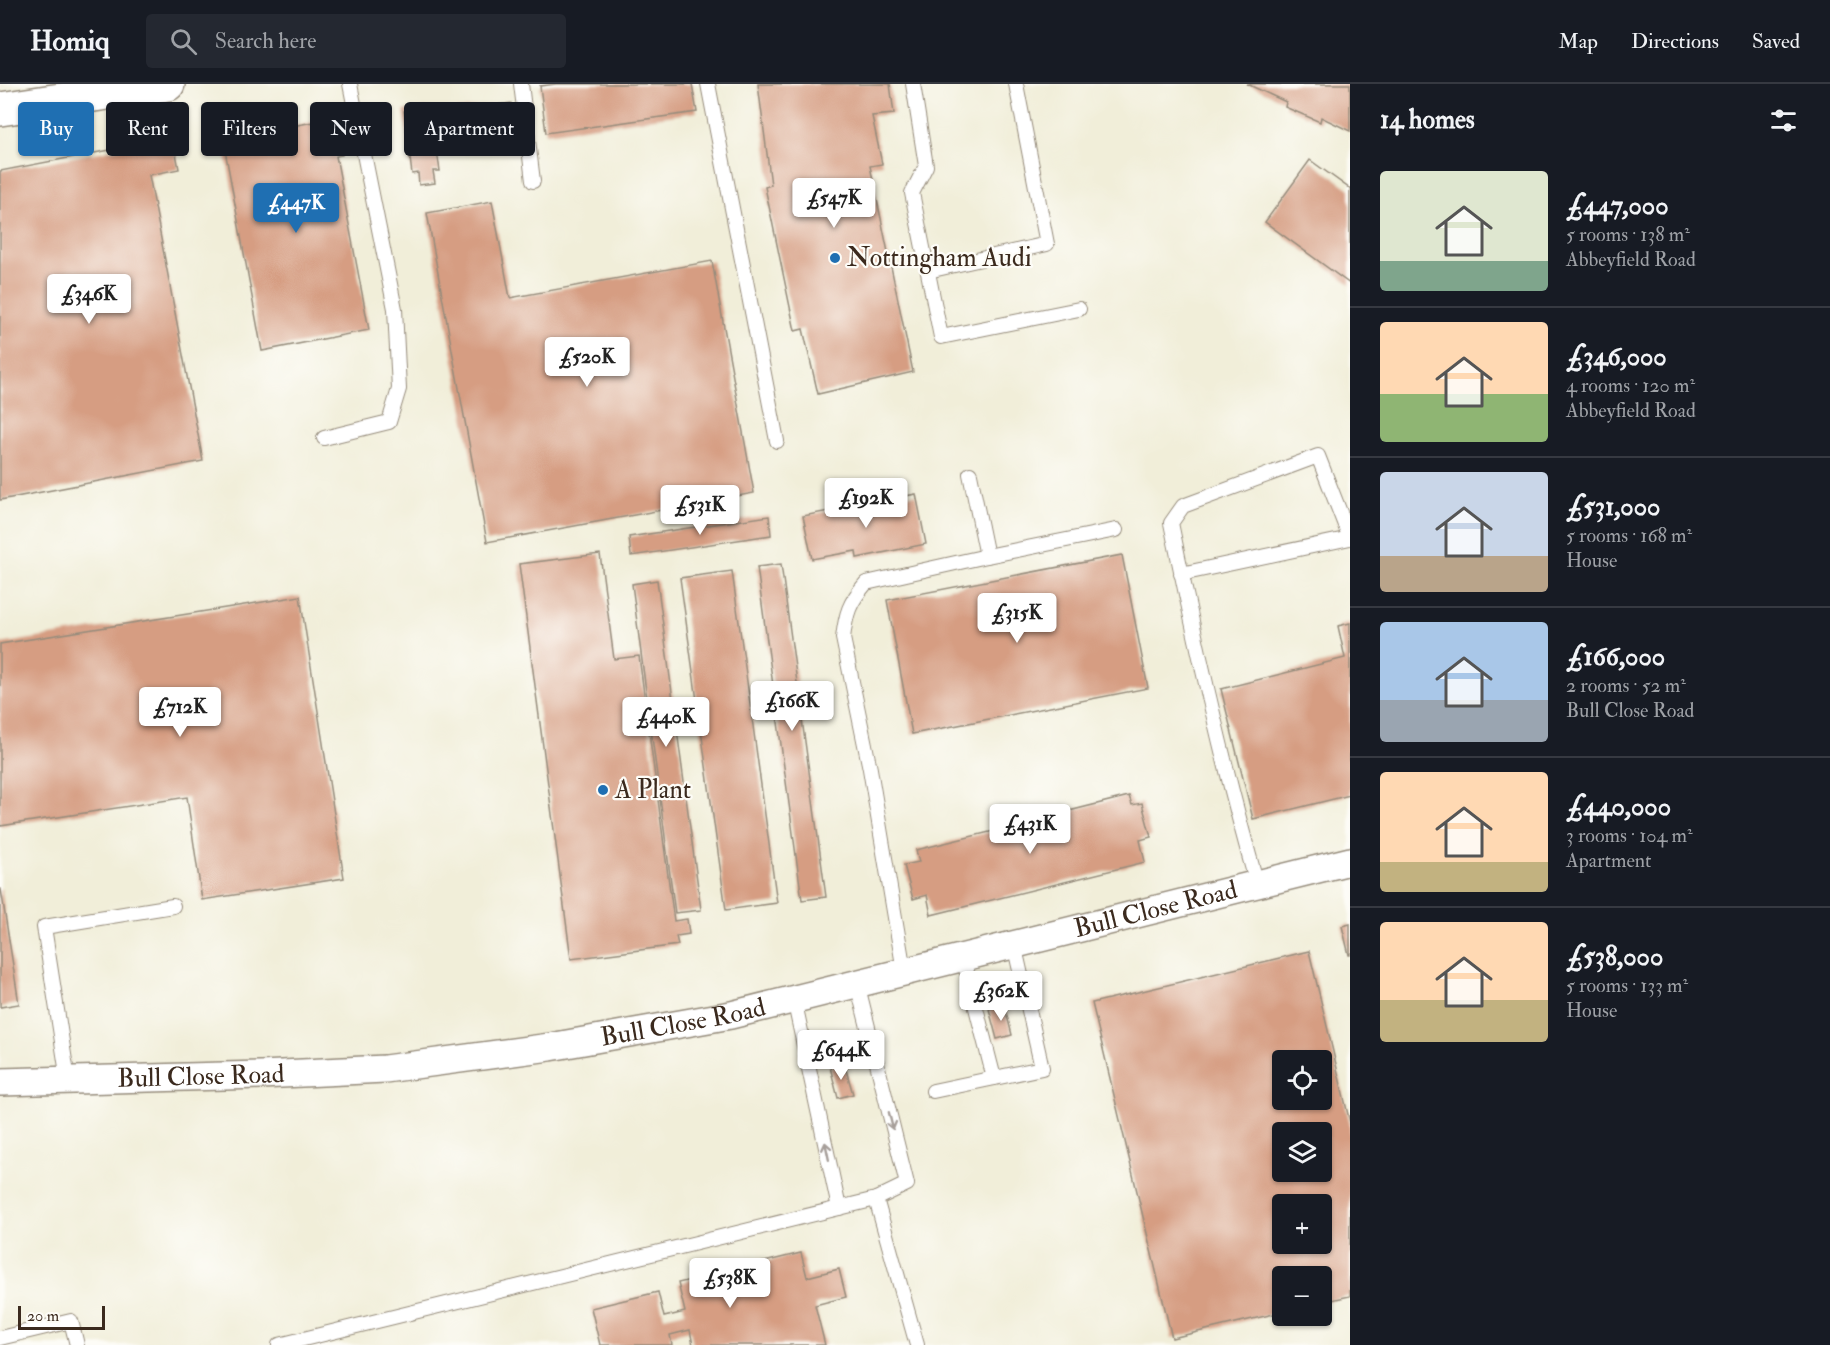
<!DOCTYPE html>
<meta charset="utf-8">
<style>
:root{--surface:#171b24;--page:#242831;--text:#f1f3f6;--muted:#9ea1a6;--line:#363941;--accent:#1f6fb2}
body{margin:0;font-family:"IM FELL Double Pica",serif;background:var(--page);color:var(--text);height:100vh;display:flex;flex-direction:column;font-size:22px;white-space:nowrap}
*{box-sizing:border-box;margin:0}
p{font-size:20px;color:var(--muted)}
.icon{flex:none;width:33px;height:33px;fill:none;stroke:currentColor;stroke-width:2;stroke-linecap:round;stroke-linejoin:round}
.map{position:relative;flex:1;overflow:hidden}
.details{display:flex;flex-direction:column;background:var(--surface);width:480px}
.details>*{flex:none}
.top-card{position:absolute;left:18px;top:18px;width:570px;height:54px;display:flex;gap:12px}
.buttons{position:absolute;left:1272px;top:966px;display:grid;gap:12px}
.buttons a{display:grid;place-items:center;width:60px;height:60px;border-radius:6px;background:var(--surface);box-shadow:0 2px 4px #0004;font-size:30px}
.scale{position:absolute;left:18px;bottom:15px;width:87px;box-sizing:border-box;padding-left:6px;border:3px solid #3b2a1e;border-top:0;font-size:16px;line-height:21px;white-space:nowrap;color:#3b2a1e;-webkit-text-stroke:4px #fdfcf7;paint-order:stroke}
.price{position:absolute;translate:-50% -51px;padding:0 14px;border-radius:6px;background:#fff;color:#222;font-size:20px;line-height:39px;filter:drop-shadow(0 2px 3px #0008)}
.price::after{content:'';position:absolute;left:50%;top:36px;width:18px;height:14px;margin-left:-9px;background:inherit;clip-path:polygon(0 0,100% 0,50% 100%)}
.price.active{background:var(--accent);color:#fff}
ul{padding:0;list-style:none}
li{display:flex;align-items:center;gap:18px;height:150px;padding:0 30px}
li+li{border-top:2px solid var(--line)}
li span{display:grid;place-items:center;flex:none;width:168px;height:120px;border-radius:6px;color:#555}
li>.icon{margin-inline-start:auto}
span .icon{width:72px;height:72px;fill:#fffc;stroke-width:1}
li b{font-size:26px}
h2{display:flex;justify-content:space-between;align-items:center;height:72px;padding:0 30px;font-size:26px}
.pill{padding:0 21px;border-radius:6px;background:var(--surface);box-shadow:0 2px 4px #0004;font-size:21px;line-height:54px}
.pill.active{background:var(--accent);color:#fff}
header{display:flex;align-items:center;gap:36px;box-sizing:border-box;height:84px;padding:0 30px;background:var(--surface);border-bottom:2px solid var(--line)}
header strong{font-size:28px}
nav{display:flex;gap:33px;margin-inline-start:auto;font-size:21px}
.search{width:420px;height:54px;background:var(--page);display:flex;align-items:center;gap:15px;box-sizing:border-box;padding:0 21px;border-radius:6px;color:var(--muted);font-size:22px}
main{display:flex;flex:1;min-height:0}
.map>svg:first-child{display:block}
.building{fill:#d69d82;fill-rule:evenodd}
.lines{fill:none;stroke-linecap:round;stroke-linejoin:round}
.service-casing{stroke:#968c7c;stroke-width:16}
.minor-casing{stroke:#968c7c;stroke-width:30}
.tertiary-casing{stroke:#968c7c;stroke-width:36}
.service{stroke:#fff;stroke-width:14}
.minor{stroke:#fff;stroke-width:27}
.tertiary{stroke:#fff;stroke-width:33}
.oneway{stroke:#a79f9a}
.poi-dot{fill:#1f6fb2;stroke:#fdfcf7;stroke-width:2}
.labels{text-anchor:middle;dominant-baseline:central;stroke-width:4.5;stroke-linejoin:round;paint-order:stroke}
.poi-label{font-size:26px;fill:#3b2a1e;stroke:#fdfcf7;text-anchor:start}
.street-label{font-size:26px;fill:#3b2a1e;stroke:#fdfcf7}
</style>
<header>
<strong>Homiq</strong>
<div class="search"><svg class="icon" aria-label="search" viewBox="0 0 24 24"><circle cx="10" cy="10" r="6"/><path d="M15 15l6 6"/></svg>Search here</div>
<nav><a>Map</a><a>Directions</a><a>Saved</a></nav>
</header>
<main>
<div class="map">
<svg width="1350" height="1261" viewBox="0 0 1350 1261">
<rect width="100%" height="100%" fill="#fdfcf7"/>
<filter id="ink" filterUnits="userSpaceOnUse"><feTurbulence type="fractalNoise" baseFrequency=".0167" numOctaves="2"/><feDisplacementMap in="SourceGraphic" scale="12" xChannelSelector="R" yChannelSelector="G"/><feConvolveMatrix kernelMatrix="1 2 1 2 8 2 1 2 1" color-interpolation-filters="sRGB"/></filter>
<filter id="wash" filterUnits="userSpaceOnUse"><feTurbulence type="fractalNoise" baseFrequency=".008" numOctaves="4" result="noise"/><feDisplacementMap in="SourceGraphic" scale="24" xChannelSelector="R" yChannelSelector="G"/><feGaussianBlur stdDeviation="1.35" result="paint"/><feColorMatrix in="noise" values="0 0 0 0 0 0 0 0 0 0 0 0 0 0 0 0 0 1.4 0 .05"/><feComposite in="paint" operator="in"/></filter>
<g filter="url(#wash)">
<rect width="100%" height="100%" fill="#f1eed9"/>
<g id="blocks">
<g class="building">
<path d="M556 0H692L697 28 546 49 540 2Z"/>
<path d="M758 0H890L894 30 872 32 882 80 870 82 913 288 818 310 803 245 795 247 765 103 771 101Z"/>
<path d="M1247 0H1350V47L1321 33 1320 38 1285 23 1286 18Z"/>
<path d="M511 19 515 57 437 67 440 87H433L435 99 419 101 418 89 412 90 404 27 431 24V29Z"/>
<path d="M335 34 342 71 336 72 369 246 262 267 223 55Z"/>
<path d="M173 54 179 85 149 91 203 377 0 416V87Z"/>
<path d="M1310 76 1350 105V200L1265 138Z"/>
<path d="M492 117 510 214 712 177 754 409 487 458 427 129Z"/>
<path d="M916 410 926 460 857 474 856 467 812 475 803 432Z"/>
<path d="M769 432 771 451 631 472 629 453Z"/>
<path d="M600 470 614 575 639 572 674 837 687 835 689 850 676 852 678 861 571 875 519 480Z"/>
<path d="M1122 471 1148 604 912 650 887 516Z"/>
<path d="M781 480 826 813 802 816 757 483Z"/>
<path d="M732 487 777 819 726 826 680 494Z"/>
<path d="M657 496 701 826 675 829 632 500Z"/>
<path d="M300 512 344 794 202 816 187 713 0 742V560Z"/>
<path d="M1350 539V711L1253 735 1221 605 1345 574 1338 542Z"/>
<path d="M1129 712 1132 721 1142 719 1151 753 1140 756 1145 778 931 831 927 811 913 815 904 781 919 778 916 766 1006 744 1004 736 1040 727 1041 734Z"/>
<path d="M0 805H1L19 920 0 923Z"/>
<path d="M1350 840V871H1349L1342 842Z"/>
<path d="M1309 867 1350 1039V1212L1322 1218V1192H1282V1228L1172 1254 1092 919ZM1282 976H1322V1016H1282ZM1282 1048H1322V1088H1282ZM1282 1120H1322V1160H1282Z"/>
<path d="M1004 920 1012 951 997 955 989 925Z"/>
<path d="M844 979 853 1010 838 1014 830 983Z"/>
<path d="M801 1169 807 1193 839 1185 846 1213 815 1221 825 1261H693L690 1246 670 1251 672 1261H600L591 1224 658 1208 664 1233 685 1228 678 1199Z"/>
</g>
</g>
</g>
<g filter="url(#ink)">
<use href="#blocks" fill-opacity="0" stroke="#968c7c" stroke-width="1.5"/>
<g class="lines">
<defs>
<g id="service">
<path d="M521 0 533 97"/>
<path d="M708 0 777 357"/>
<path d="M913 0 926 82 912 109 941 253 1079 225"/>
<path d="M928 187 1047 160 1016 0"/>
<path d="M324 354 389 338 399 305 395 225 350 0"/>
<path d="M970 390 987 472"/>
<path d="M1181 490 1350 454 1318 372 1183 422 1171 439C1196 560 1223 681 1257 800"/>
<path d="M963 873 994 994"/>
<path d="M904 887 870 685 843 554C846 529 849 519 866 499L987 472 1116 446"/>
<path d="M794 915 839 1124"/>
<path d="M68 996 44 843 173 822"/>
<path d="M933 1007 1042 984 1014 860"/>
<path d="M876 1115 917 1261"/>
<path d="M0 1254 71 1237 77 1261"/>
<path d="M279 1261 876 1115 907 1100 857 899"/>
</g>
<g id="minor">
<path id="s1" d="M0 998 261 991 385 985 550 963 731 931 1350 777"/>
</g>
<path id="tertiary" d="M0 25 168 0"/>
</defs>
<use href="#service" class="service-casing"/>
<use href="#minor" class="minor-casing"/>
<use href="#tertiary" class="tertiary-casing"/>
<use href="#service" class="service"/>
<use href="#minor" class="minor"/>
<use href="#tertiary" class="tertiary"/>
</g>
<defs><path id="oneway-shaft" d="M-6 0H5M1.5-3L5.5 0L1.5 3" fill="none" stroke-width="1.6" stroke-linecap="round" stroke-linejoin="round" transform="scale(1.5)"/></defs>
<g class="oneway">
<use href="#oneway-shaft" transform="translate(891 1037) rotate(76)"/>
<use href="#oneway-shaft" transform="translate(827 1067) rotate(-102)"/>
</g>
</g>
<g class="poi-dot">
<circle cx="835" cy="174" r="6"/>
<circle cx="603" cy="706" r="6"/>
</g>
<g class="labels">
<g class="poi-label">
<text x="847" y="174">Nottingham Audi</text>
<text x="615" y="706">A Plant</text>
</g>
<g class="street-label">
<text stroke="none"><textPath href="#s1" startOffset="1173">Bull Close Road</textPath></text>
<text stroke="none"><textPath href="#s1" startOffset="687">Bull Close Road</textPath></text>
<text stroke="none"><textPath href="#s1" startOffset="201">Bull Close Road</textPath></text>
</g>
</g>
</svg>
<div class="buttons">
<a><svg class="icon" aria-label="locate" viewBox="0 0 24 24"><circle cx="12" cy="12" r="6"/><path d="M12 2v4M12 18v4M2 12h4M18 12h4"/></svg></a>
<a><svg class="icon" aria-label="layers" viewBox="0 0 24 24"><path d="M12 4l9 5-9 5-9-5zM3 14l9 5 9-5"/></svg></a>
<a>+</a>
<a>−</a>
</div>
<div class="scale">20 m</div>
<b class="price" style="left:834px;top:145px">£547K</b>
<b class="price active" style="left:296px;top:150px">£447K</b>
<b class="price" style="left:89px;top:241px">£346K</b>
<b class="price" style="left:587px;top:304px">£520K</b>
<b class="price" style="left:866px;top:445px">£192K</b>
<b class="price" style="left:700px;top:452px">£531K</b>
<b class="price" style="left:1017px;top:560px">£315K</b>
<b class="price" style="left:792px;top:648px">£166K</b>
<b class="price" style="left:180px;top:654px">£712K</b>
<b class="price" style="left:666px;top:664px">£440K</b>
<b class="price" style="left:1030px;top:771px">£431K</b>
<b class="price" style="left:1001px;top:938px">£362K</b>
<b class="price" style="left:841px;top:997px">£644K</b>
<b class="price" style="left:730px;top:1225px">£538K</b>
<div class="top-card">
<a class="pill active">Buy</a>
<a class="pill">Rent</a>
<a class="pill">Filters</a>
<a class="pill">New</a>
<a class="pill">Apartment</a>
</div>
</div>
<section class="details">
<h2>14 homes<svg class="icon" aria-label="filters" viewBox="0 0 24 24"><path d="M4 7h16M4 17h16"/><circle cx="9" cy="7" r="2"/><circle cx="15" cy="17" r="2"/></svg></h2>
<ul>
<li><span style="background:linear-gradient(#dfe7d0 75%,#7fa58c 0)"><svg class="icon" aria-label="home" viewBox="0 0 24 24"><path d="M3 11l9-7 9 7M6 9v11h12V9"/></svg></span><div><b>£447,000</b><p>5 rooms · 138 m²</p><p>Abbeyfield Road</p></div></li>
<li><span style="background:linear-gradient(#ffd9b3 60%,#8fb573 0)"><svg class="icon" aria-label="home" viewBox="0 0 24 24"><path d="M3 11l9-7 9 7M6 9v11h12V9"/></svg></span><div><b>£346,000</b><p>4 rooms · 120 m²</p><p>Abbeyfield Road</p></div></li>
<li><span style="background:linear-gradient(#c9d6e8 70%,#b9a48a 0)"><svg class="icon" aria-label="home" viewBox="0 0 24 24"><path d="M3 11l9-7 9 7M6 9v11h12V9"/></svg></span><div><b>£531,000</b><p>5 rooms · 168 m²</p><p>House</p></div></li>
<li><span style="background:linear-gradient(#a9c7e8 65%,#9aa5b1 0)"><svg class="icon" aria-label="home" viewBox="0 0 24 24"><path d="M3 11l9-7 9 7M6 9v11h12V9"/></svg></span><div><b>£166,000</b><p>2 rooms · 52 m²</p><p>Bull Close Road</p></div></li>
<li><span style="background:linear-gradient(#ffd9b3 75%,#c2b280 0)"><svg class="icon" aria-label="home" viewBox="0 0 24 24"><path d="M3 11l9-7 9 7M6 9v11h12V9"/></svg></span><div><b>£440,000</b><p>3 rooms · 104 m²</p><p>Apartment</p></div></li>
<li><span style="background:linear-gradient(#ffd9b3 65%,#c2b280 0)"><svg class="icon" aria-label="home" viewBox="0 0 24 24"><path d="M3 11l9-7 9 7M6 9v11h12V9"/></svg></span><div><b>£538,000</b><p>5 rooms · 133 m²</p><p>House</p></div></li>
</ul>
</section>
</main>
